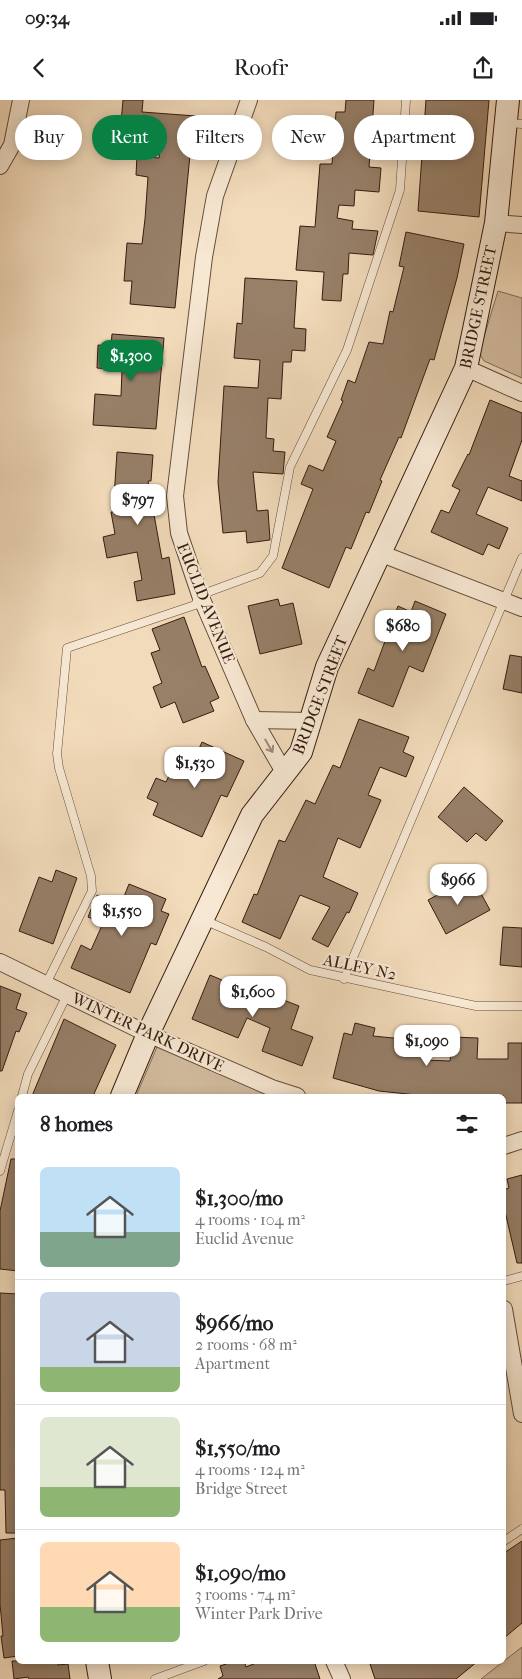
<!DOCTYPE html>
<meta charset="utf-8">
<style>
:root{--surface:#fff;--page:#f2f2f2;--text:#202124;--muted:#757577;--line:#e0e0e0;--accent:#0b8043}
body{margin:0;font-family:"IM FELL French Canon",serif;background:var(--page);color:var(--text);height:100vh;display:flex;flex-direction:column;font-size:19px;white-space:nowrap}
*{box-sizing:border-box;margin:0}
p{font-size:16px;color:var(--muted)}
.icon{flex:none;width:28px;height:28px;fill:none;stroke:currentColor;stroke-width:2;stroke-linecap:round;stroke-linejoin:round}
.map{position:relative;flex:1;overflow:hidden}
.panel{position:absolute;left:15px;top:994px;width:491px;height:570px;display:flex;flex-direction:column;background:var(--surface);border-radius:8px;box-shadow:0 2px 12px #0003}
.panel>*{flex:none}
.top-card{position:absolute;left:15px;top:15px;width:492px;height:45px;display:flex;gap:10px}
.price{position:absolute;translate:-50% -42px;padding:0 11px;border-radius:10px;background:#fff;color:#222;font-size:16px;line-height:32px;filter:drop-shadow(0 1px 2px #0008)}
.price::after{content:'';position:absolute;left:50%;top:30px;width:15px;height:11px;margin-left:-8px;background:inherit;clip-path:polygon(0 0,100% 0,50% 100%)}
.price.selected{background:var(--accent);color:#fff}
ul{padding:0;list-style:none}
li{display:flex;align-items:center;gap:15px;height:125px;padding:0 25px}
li+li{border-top:1px solid var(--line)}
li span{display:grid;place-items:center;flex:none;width:140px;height:100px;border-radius:8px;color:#555}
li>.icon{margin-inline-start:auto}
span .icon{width:60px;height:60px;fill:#fffc;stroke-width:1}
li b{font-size:21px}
h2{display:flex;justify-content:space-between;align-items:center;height:60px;padding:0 25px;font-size:21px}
.chip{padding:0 18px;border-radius:22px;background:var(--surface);box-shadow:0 2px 12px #0003;font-size:18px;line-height:45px}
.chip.selected{background:var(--accent);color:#fff}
.status{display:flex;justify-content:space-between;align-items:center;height:35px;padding:0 25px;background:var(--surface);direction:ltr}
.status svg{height:14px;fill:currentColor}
header{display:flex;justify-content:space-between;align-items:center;height:65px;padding:0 25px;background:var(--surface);font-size:22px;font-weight:600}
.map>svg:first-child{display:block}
.green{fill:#d2bb9e;stroke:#836c56}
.building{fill:#977f68;stroke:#341c0f}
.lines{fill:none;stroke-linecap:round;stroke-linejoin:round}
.lane-casing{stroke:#644c3a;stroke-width:9}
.street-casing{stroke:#644c3a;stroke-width:18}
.secondary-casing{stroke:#341c0f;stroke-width:24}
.lane{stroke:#f7e8d3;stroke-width:8}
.street{stroke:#f7e8d3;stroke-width:16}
.secondary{stroke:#f7e8d3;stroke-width:22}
.oneway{stroke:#9f8c7b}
.labels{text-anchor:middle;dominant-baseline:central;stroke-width:4.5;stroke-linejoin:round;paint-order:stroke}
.street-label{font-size:16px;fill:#341c0f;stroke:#f7e8d3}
</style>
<div class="status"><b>09:34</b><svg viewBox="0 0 49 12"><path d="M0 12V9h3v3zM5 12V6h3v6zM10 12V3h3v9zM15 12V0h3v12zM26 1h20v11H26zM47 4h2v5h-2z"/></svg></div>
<header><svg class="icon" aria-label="back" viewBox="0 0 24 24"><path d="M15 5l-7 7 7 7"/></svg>Roofr<svg class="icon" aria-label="share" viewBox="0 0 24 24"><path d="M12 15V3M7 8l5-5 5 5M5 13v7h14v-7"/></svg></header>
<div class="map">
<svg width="522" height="1579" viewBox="0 0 522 1579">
<rect width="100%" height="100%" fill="#f2dbbb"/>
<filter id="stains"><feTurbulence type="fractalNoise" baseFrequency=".004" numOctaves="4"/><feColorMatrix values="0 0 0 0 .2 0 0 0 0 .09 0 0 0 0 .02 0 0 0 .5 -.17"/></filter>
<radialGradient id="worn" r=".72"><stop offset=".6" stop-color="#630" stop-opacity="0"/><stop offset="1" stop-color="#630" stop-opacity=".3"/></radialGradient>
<g class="green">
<path d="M498 191 522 198V278L484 261 479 253Z"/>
<path d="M157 947 173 951 272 996H136Z"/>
<path d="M522 1547V1579H481Z"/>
</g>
<g class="building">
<path d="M123 0H143L142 12 196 16 195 27 206 28 204 56 190 55 175 208 130 204 132 181H124L127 143 142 144 145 119 148 77 136 75 137 56 159 58 162 26 121 23Z"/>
<path d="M346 0H374L369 67 381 68 379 92 355 90 354 106 339 105 337 118 353 121 352 129 378 131 373 155 349 153 348 174H343L341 201 322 200 324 172 296 170 300 126 315 127 320 64H332L336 12H345Z"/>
<path d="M426 0H489L479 117 418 111Z"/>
<path d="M406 132 464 144 457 178 434 260 430 259 401 338 399 337 380 380 382 381 369 413 366 412 351 449 346 447 329 488 282 468 313 389 301 384 309 365 323 371 336 341 327 337 343 301 341 300 348 280 355 283 369 242 383 244 390 211 393 212 404 167 399 166Z"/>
<path d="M245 178 297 181 294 228 306 229 305 251 292 250 291 262H283L281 299 268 298 266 338 274 339 273 351 285 352 283 374 253 372 257 411 268 410 270 440 247 443 246 431 223 433 218 382 224 286 258 288 260 260 234 258 237 223 242 224Z"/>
<path d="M112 234 164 238 156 329 93 325 95 294 121 296 122 270 97 268 98 245 111 246Z"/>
<path d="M490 300 522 313V340L509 376 522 381V401L488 387 476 414 508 428 499 449 488 444 483 455 431 432 441 410 449 413 460 390 452 386 468 354 469 355Z"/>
<path d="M117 352 153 355 151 381H148L162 459 169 457 175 494 137 501 134 482 142 480 137 452 107 458 103 437 115 434 111 412H113Z"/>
<path d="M278 499 280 506 293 503 302 544 260 554 248 506Z"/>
<path d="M415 501 446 514 423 572 409 566 393 607 358 593 368 568 374 571 398 506 411 512Z"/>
<path d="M184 517 202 567 205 566 219 598 210 602 214 611 183 623 175 602 161 608 153 587 162 583 151 553 160 550 152 529Z"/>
<path d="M510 555 522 557V593L503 589Z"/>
<path d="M359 619 409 637 403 652 414 657 406 677 380 667 368 695 381 700 360 748 338 738 323 777 358 793 349 813 347 812 328 847 312 839 330 807 300 795 280 839 242 822 254 794 257 795 279 740 285 742 306 700 315 704 333 665 340 668Z"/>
<path d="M202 642 244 661 227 697 221 695 202 737 153 715 158 703 147 698 156 678 166 682 178 657 192 664Z"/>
<path d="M464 687 503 721 486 741 476 733 467 742 438 717Z"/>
<path d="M56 770 77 778 53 844 19 831 39 777 52 782Z"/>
<path d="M465 780 473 794 479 790 490 810 446 834 428 800Z"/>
<path d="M129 784 166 799 161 811 169 814 156 845 151 843 130 893 71 868 81 845 91 850 103 823 88 817 97 795 121 804Z"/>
<path d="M503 827 522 828V867L500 865Z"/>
<path d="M210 875 279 904 281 899 299 906 291 929 313 937 302 966 262 951 270 928 247 918 238 938 192 919Z"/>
<path d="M0 886 21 894 16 909 27 913 19 932 16 931 2 971H0Z"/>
<path d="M64 919 116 945 93 996H32Z"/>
<path d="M355 923 375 928 373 936 403 939 404 927 428 929 425 960 450 961 452 937 478 938 477 959H508V943H522V1003H504V996H426L379 991 333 978 344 933 352 935Z"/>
<path d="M11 1059H18V1171L0 1169V1111Z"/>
<path d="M522 1075V1163H517L504 1107V1090L509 1088 507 1079Z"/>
<path d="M0 1193 18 1194V1433H6L5 1390H0Z"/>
<path d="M18 1438V1556L4 1558 1 1536H3L0 1504V1440Z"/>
<path d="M522 1441V1523L504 1538V1453Z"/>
<path d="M12 1561H58V1565L68 1564 70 1579H29L28 1577 14 1579Z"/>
<path d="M235 1561H244L246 1567 261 1561H314L320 1579H218L223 1576 220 1566Z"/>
<path d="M369 1561H478L456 1579H375Z"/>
</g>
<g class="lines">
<defs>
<g id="lane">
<path d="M509 23 522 24"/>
<path d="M204 820 266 847 310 870 476 906H522"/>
<path d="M344 879 522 458"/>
<path d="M46 884 92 791 91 776 59 668 57 654 67 548 195 505 200 495 260 473 273 456 290 367 347 250 400 90 406 0"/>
<path d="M22 996 28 974 67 895"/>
<path d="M0 1071 18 1011"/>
<path d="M504 1181 522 1176"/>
<path d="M504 1441 522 1429"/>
<path d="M155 1579 204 1561"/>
</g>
<g id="street">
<path d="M249 0 215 96 204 157 175 396 179 433 200 495 254 620 284 672"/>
<path d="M0 66 12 45 21 0"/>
<path d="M496 123 522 125"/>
<path d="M466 268 522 293"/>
<path d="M382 454 522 508"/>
<path d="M254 620 312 621"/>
<path d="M0 862 148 934 272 988 297 996"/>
<path d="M504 1046 522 1040"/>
<path d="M504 1209 522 1314"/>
<path d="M334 1561 342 1579"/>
</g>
<g id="secondary">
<path d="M122 996 148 934 252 715 301 652 327 567 466 268 496 123 508 0"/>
<path d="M97 1561 100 1579"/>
</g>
</defs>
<use href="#lane" class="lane-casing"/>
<use href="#street" class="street-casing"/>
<use href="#secondary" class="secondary-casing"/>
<use href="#lane" class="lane"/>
<use href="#street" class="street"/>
<use href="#secondary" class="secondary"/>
</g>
<defs><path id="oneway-shaft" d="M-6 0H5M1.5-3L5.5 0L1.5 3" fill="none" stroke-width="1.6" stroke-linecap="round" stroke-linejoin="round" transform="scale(1.25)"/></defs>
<use class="oneway" href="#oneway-shaft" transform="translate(269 646) rotate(60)"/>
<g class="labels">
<g class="street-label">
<text transform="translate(478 207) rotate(-78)">BRIDGE STREET</text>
<text transform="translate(206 503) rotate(68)">EUCLID AVENUE</text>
<text transform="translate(320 595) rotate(-69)">BRIDGE STREET</text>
<text transform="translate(360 867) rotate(12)">ALLEY N2</text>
<text transform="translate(148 932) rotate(25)">WINTER PARK DRIVE</text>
</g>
</g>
<rect width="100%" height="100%" filter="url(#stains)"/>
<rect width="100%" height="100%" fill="url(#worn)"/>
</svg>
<b class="price selected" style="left:131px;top:282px">$1,300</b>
<b class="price" style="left:138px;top:426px">$797</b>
<b class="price" style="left:403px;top:552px">$680</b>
<b class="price" style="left:195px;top:689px">$1,530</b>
<b class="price" style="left:458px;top:806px">$966</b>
<b class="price" style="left:122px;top:837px">$1,550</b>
<b class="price" style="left:253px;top:918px">$1,600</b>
<b class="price" style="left:427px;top:967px">$1,090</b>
<div class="top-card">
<a class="chip">Buy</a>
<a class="chip selected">Rent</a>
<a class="chip">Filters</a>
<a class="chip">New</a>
<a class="chip">Apartment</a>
</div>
<section class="panel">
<h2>8 homes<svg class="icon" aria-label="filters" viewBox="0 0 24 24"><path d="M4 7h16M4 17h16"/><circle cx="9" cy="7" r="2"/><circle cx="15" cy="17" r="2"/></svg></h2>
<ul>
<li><span style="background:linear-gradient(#bfe0f5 65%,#7fa58c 0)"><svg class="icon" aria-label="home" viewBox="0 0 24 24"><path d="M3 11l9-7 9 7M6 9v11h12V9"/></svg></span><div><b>$1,300/mo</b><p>4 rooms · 104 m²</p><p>Euclid Avenue</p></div></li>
<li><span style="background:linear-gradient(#c9d6e8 75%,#8fb573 0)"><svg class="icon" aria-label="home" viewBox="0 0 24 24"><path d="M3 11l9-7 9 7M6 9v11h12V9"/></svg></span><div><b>$966/mo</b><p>2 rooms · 68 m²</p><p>Apartment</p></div></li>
<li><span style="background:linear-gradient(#dfe7d0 70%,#8fb573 0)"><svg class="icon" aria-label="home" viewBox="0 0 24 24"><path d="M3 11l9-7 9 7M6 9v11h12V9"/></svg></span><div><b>$1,550/mo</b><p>4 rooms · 124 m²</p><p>Bridge Street</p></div></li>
<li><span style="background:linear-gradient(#ffd9b3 65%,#8fb573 0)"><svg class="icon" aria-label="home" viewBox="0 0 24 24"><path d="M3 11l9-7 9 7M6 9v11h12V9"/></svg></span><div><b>$1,090/mo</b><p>3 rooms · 74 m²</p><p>Winter Park Drive</p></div></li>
</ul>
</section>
</div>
